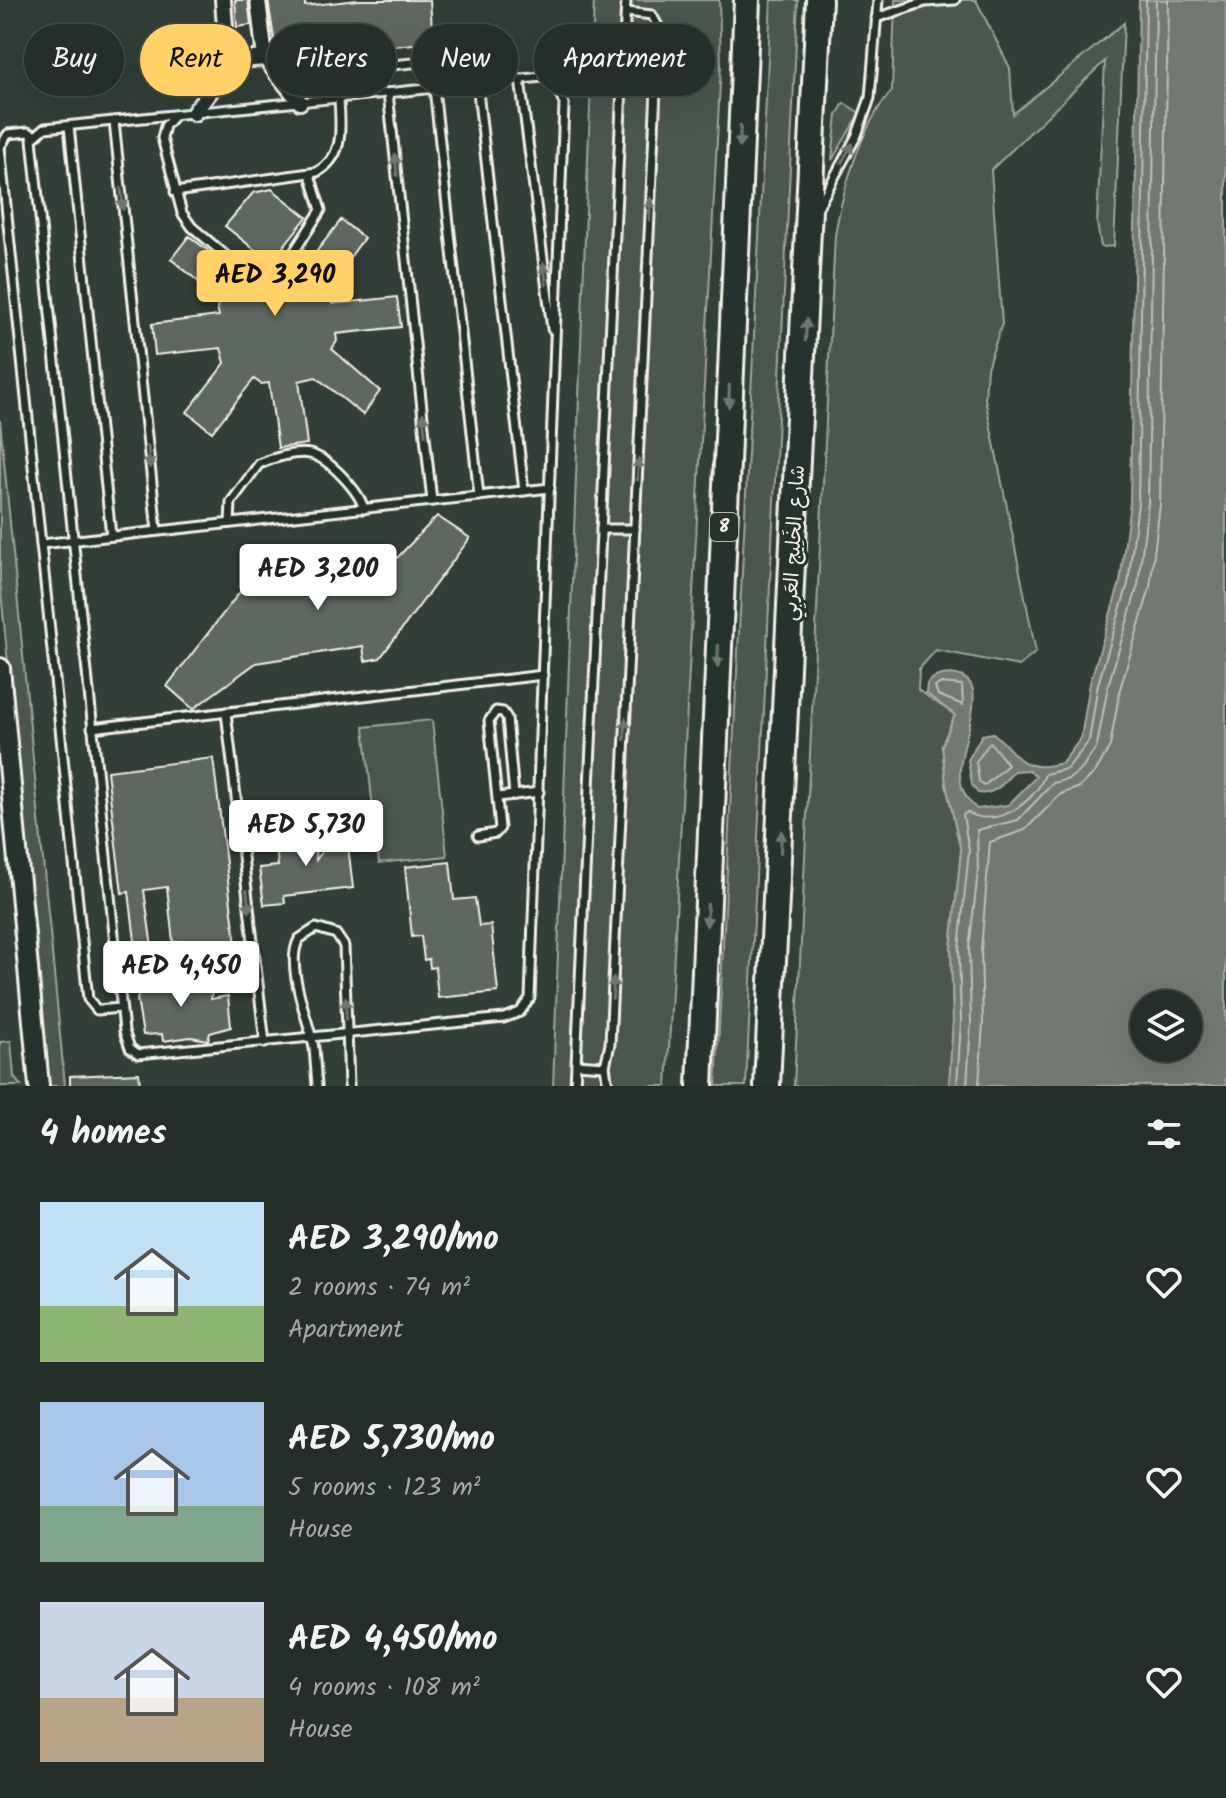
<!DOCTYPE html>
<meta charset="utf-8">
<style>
:root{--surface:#262e2a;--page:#2e3632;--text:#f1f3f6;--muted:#a4a8a8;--line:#424a47;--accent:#ffd166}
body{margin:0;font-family:Kalam,"Playpen Sans Arabic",sans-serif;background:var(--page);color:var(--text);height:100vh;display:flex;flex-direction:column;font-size:30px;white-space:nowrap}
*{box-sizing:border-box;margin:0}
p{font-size:26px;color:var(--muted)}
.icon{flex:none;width:44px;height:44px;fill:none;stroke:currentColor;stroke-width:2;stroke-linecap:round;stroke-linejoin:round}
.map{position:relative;height:1086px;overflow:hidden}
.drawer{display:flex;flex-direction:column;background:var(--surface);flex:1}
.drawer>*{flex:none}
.top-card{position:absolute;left:24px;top:24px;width:800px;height:72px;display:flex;gap:16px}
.controls{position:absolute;left:1130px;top:990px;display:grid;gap:16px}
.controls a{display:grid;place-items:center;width:72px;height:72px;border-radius:50%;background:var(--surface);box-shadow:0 8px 32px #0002,0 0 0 2px var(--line);font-size:40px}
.price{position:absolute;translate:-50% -68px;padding:0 18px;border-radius:8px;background:#fff;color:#222;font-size:26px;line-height:52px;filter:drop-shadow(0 2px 4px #0008)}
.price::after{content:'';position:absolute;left:50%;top:48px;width:24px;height:18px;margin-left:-12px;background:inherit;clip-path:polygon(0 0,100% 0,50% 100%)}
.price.selected{background:var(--accent);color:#111}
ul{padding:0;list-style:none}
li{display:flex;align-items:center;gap:24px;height:200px;padding:0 40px}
li span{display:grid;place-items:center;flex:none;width:224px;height:160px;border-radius:0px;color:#555}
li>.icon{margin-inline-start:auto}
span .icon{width:96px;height:96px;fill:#fffc;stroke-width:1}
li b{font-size:34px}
h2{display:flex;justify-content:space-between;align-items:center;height:96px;padding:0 40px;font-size:34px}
.chip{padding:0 28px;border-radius:36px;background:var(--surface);box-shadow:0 8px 32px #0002,0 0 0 2px var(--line);font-size:28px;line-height:72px}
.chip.selected{background:var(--accent);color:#111}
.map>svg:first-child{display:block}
.green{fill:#4c564f;stroke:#a0a49c;stroke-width:2}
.water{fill:#727972;stroke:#a6a9a1;stroke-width:2;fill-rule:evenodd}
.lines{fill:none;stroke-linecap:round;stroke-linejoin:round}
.shore{stroke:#c0c1b9;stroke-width:2}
.building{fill:#5f6861;stroke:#f4f1e8;stroke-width:2}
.service-casing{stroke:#f4f1e8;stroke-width:13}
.minor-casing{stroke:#f4f1e8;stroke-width:20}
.tertiary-casing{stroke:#f4f1e8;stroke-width:24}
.trunk-casing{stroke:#f4f1e8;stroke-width:30}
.service{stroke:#26332d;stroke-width:7}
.minor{stroke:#26332d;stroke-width:14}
.tertiary{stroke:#26332d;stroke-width:18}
.trunk{stroke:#26332d;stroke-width:24}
.oneway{fill:#6e766e}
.labels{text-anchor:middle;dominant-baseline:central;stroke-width:6;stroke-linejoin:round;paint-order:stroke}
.shield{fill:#26332d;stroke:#b6b8b0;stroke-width:2}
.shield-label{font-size:18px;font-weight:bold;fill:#f4f1e8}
.street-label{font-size:20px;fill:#f4f1e8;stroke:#26332d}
</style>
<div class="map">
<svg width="1226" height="1086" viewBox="0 0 1226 1086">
<rect width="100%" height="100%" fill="#323e38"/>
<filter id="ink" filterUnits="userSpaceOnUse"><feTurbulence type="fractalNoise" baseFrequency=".0125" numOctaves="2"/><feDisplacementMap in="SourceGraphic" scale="16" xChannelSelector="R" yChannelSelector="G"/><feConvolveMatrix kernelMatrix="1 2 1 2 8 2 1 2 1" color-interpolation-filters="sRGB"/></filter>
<g filter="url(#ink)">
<g class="green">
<path d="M594 0H719L721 64 667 1086H553Z"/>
<path d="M771 0H798L746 1086H716Z"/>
<path d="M895 0H976L1010 68 1013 114 1124 23 1114 246 1101 247 1097 223 1105 61 991 170 1002 324 987 368 985 398 1036 652 1019 666 936 650 919 669 918 690 955 715 942 745 946 784 961 851 951 949 953 1021 949 1086H794L835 235C842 192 862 123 892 91Z"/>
<path d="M844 103 860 113 832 160 837 115Z"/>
<path d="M0 420 65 1086H49L0 581Z"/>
<path d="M432 720 447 856 379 863 364 727Z"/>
<path d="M11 1041 14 1077 21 1086H0V1042Z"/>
</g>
<path class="water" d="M1139 0H1226V1086H949L953 1021 951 949 961 851 946 784 942 745 955 715 926 693 927 684C936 670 969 670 973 690 979 729 938 777 977 809L1008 805 1036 777 1029 770 1014 771C1004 783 994 796 978 793L972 785 968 760 982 735 993 733C1020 755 1019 774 1062 763L1081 738 1090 683 1120 582 1130 502ZM1144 1004H1188V1048H1144Z"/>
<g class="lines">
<g class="shore">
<path d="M941 683 962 685 963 705 938 695 935 687Z"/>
<path d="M990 742 1008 765 984 786 979 781 976 762Z"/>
<path d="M957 1086 961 1022 959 949 969 851 963 815 967 812C996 830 1036 802 1045 774L1067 769 1089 741 1098 684 1128 584 1138 503 1146 0"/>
<path d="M967 1086 971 1022 969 949 978 872 977 830 1018 820 1053 783 1069 779 1082 769 1097 746 1108 686 1138 585 1148 503 1156 0"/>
<path d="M979 1086 983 1022 981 950 990 842 1025 830 1061 794 1080 787 1096 771 1110 746 1120 689 1150 588 1160 504 1168 0"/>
</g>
</g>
<g class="building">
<path d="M235 0H248L251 25 237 27Z"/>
<path d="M268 0H305V6L358 0H430L433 42 277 58Z"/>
<path d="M272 189 307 217 283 247 291 258 306 265 341 220 364 238 326 290 332 304 397 297 401 327 336 334 337 341 332 349 380 391 363 415 316 377 299 381 307 444 278 448 269 383 261 384 254 379 212 432 187 412 225 363 221 348 155 355 152 324 219 316 217 307 222 301 171 259 189 236 233 270 240 271 255 250 225 226 253 193Z"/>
<path d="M437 516 470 538 380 658 365 661 363 646 256 663 193 709 167 686 264 561 288 570 397 558Z"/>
<path d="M213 758 237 953 188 959 185 941 173 942 167 887 144 890 154 962 138 965 129 892 122 893 107 771Z"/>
<path d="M313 832 316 860 331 839 347 837 353 888 284 896 285 903 264 905 259 868 278 866 275 836Z"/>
<path d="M450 862 454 900 475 898 479 926 491 925 498 992 438 998 435 967 430 968 429 959 424 960 421 936 412 937 405 867Z"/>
<path d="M146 973 212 987 211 999 228 996 231 1027 210 1033 208 1040 191 1037 163 1041 162 1034 143 1035 137 999Z"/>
<path d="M139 1073 140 1086H70V1076Z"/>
</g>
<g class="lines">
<defs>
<g id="service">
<path d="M876 18 925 2 955 0"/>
<path d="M542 77 556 83 564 104 530 998 520 1012 504 1018 138 1054 130 1048 124 1031 32 139 45 128Z"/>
<path d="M520 79 552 329"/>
<path d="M477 83 524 491"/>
<path d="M434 88 479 496"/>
<path d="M388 93 432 501"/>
<path d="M376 94 379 74 392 65 503 54"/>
<path d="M173 117 165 126 162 138 182 213 192 227 237 265"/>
<path d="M114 121 157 531"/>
<path d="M69 126 111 536"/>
<path d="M34 135 28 132 8 134 0 147 88 999 97 1010 121 1008"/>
<path d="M175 192 317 172C346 155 340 127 339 98"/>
<path d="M817 209 857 135 870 98 878 0"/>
<path d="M294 252 321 210 310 175"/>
<path d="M230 523 231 502 259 464C272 458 296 451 310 454 329 458 359 491 364 509"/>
<path d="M601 529H635"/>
<path d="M41 544 550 488"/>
<path d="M226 712 265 1043"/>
<path d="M92 728 543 675"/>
<path d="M498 797 539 792"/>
<path d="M478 836 496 833 500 828 489 721 496 711 503 712 507 718 514 795"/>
<path d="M576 1064 605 1066"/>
<path d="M317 1086C316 1074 315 1061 314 1048 309 1020 284 965 299 939L316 928 336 934 344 946 349 1086"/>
<path d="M575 1086 626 0"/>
<path d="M608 1086 605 1066 610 1044 659 28 652 15 626 12"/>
</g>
<g id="minor">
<path d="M258 0 265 58 300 102"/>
<path d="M230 61 265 58"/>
<path d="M194 113 228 67 223 0"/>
</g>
<path id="tertiary" d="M0 668 39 1086"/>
<g id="trunk">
<path d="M700 1086 747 0"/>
<path d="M767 1086 819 0"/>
</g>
</defs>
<use href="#service" class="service-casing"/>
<use href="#minor" class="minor-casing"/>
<use href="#tertiary" class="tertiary-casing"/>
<use href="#trunk" class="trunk-casing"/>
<use href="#service" class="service"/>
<use href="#minor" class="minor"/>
<use href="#tertiary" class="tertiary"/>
<use href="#trunk" class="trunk"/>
</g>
<defs><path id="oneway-solid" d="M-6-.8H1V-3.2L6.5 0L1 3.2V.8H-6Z" transform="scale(2)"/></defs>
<g class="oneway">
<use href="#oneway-solid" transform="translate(740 136) rotate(92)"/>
<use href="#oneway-solid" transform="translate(847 153) rotate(-61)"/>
<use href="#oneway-solid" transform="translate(396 165) rotate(-96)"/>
<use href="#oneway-solid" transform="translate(122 199) rotate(84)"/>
<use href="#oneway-solid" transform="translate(650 209) rotate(-87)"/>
<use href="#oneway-solid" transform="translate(545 274) rotate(-97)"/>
<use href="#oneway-solid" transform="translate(806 330) rotate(-87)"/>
<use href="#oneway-solid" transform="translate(729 396) rotate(92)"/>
<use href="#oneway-solid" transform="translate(424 424) rotate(-96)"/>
<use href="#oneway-solid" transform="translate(149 457) rotate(84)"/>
<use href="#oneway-solid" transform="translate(638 469) rotate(-87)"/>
<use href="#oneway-solid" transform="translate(718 656) rotate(92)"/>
<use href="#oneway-solid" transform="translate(625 729) rotate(-87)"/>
<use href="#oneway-solid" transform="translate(781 842) rotate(-87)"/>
<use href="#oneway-solid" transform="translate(248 901) rotate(83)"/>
<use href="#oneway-solid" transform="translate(707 915) rotate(92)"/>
<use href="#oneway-solid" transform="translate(613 988) rotate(-87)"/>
<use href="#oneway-solid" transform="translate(346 1008) rotate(-92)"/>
</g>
</g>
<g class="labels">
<rect class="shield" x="710" y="513" width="28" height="28" rx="6"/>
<g class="shield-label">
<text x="724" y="527">8</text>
</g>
<g class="street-label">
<text transform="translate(795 543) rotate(-87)">شارع الخَلِيج العَربِي</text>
</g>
</g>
</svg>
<div class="controls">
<a><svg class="icon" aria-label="layers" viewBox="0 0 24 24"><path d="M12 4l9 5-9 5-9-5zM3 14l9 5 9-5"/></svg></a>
</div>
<b class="price selected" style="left:275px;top:318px">AED 3,290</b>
<b class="price" style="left:318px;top:612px">AED 3,200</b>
<b class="price" style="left:306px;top:868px">AED 5,730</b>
<b class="price" style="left:181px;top:1009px">AED 4,450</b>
<div class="top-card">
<a class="chip">Buy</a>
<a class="chip selected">Rent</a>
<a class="chip">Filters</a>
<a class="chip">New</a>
<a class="chip">Apartment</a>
</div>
</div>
<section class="drawer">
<h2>4 homes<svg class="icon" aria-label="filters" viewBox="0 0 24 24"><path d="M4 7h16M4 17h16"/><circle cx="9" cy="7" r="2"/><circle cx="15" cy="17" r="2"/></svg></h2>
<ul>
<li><span style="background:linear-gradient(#bfe0f5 65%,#8fb573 0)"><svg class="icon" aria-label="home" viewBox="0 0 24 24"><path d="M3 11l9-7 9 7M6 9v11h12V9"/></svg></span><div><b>AED 3,290/mo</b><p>2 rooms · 74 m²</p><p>Apartment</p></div><svg class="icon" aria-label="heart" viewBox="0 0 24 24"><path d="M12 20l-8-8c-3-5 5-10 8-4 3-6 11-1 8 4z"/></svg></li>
<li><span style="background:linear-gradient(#a9c7e8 65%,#7fa58c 0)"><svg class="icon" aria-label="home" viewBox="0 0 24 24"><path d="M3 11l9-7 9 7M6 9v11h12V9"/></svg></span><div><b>AED 5,730/mo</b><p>5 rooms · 123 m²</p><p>House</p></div><svg class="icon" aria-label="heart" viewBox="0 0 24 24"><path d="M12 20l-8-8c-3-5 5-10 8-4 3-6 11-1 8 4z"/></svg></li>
<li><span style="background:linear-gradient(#c9d6e8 60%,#b9a48a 0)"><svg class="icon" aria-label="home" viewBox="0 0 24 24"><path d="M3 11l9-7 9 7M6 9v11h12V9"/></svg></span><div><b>AED 4,450/mo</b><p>4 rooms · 108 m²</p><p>House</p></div><svg class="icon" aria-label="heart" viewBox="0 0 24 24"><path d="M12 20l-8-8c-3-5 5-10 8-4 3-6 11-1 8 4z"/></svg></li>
</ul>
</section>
